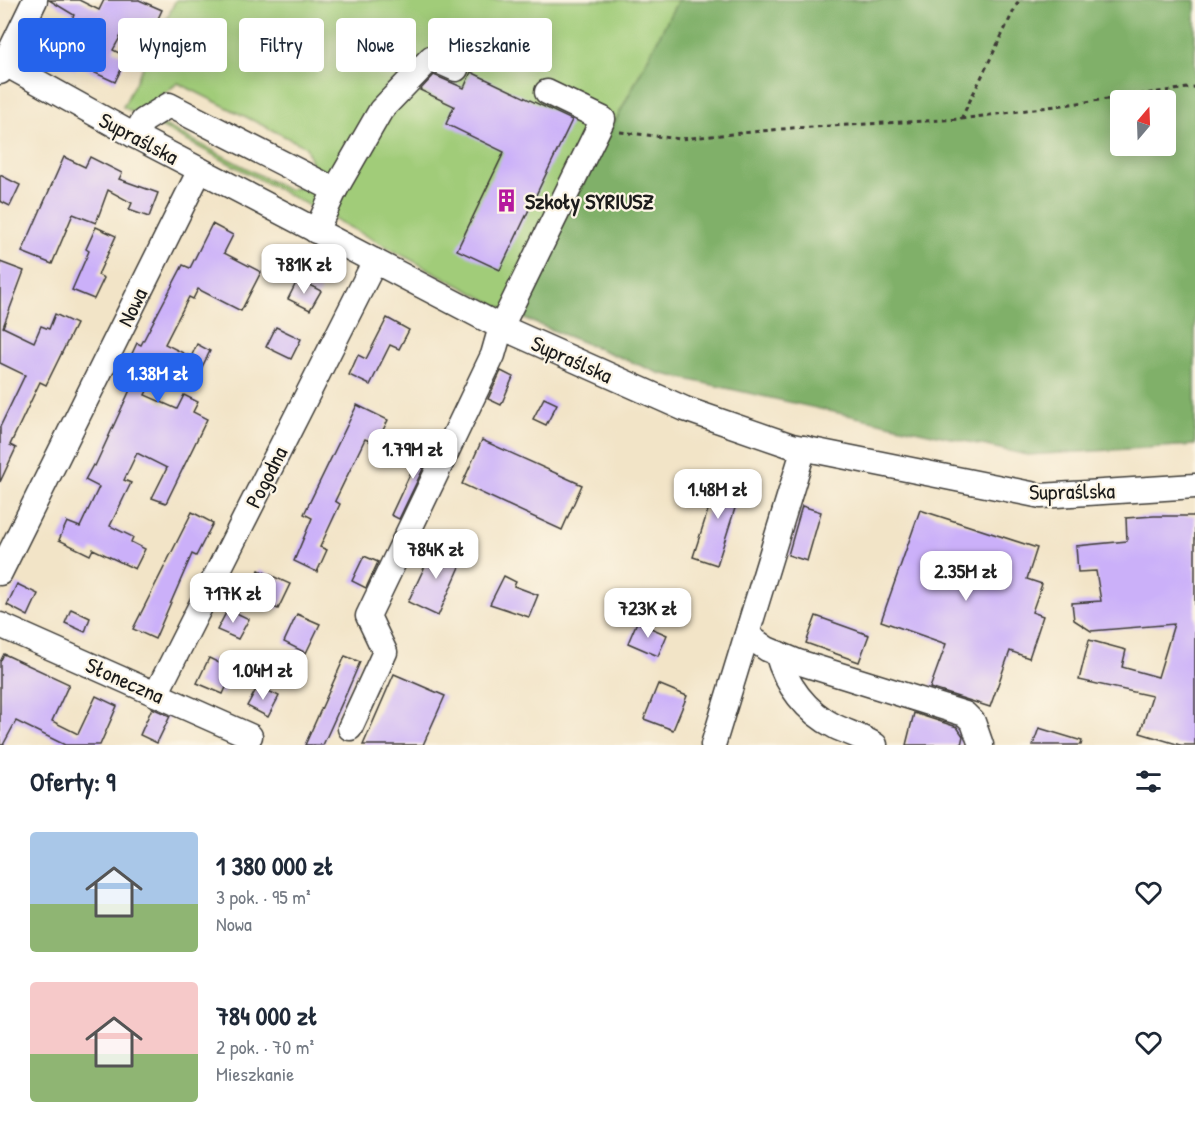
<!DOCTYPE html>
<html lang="pl">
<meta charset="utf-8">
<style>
:root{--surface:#fff;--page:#f6f6f7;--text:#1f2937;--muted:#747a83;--accent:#2563eb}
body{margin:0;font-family:"Patrick Hand",sans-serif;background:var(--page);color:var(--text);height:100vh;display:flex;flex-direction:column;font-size:22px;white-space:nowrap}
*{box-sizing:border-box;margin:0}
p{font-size:20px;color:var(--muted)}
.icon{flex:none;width:33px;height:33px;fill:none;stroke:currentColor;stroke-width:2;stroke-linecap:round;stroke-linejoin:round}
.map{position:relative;height:745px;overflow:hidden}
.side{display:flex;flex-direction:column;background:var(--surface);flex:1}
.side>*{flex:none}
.banner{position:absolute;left:18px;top:18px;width:600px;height:54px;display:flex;gap:12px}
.needle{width:39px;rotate:19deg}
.fabs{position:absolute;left:1110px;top:90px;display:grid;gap:12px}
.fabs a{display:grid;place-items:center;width:66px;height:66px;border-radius:6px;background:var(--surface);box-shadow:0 3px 15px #0003;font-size:30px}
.price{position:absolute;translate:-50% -51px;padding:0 14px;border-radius:12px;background:#fff;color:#222;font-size:20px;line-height:39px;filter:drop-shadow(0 2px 3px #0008)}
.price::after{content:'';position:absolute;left:50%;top:36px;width:18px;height:14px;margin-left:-9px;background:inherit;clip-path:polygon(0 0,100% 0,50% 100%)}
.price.on{background:var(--accent);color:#fff}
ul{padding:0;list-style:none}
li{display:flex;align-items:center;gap:18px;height:150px;padding:0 30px}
li span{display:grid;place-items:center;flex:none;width:168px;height:120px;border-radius:6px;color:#555}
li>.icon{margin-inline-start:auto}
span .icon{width:72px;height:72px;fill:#fffc;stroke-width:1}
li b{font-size:26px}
h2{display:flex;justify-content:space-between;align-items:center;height:72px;padding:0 30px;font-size:26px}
.tag{padding:0 21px;border-radius:6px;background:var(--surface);box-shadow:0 3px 15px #0003;font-size:21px;line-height:54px}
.tag.on{background:var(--accent);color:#fff}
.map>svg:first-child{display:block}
.green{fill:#a1cc79;stroke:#5e744a;stroke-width:1.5;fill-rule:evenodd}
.forest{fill:#80b069;stroke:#4e6642;stroke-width:1.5;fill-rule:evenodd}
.building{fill:#cbb0f9}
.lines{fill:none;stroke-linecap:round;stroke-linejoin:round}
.minor-casing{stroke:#3c3a36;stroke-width:27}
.path{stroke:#3c3a36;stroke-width:3;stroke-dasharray:4.5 4.5;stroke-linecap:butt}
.minor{stroke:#fff;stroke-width:24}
.labels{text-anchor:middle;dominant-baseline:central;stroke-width:4.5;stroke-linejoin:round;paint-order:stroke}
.street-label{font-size:22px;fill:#1c1c1c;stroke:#fcf5e5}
.poi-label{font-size:22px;font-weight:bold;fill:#1c1c1c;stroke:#fcf5e5;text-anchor:start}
</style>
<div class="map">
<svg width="1195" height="745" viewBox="0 0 1195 745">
<rect width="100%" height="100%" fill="#fcf5e5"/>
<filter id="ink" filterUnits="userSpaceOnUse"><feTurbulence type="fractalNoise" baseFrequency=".0167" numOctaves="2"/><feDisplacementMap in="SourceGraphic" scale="12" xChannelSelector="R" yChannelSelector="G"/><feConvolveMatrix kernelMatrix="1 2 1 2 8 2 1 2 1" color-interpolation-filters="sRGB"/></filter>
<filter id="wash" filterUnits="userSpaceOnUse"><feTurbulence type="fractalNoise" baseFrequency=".008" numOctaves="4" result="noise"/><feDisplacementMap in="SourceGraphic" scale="24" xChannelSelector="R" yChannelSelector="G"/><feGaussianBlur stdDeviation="1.35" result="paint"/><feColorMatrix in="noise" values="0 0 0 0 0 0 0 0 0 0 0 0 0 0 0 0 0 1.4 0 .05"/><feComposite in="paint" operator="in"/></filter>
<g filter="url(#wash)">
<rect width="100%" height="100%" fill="#f2e4c7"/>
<path class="green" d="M176 0H678L515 315 123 107ZM178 83 306 147 312 165 302 187 288 190 139 112Z"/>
<path class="forest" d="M678 0H1195V445L1027 455 659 373 515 315ZM1120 100H1166V146H1120Z"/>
<g id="blocks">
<g class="building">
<path d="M49 0H79L99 10 104 0H139L162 10 151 34 128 23 113 50 127 57 115 82 78 65 75 70 52 59 74 15Z"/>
<path d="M471 72 572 120 500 270 457 250 504 152 446 124 454 106 420 90 434 75 464 88Z"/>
<path d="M64 157 85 167 90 157 122 173 119 179 158 193 149 217 129 210 132 203 108 190 96 223 73 214 52 264 22 252Z"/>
<path d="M0 175 20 185 10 206 0 201Z"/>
<path d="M212 224 233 235 224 253 261 272 241 311 198 289 193 299 189 297 165 344 191 357 197 344 210 351 197 377 162 360 145 395 177 409 184 395 198 402 193 412 207 419 166 503 152 498 167 468 137 453 124 480 131 483 110 526 133 537 131 542 145 549 135 569 93 549 90 555 59 540 67 522 80 527 99 487 85 480 93 465 95 466 141 366 129 360 137 343 141 345 183 265 190 268Z"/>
<path d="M96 227 116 236 98 275 104 278 94 299 72 290 89 251 86 249Z"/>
<path d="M0 262 24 271 3 327 34 342 41 326 49 329 55 314 76 324 46 385 40 382 10 445 16 448 0 482V427L25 375 0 363Z"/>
<path d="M298 279 321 291 310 310 288 299Z"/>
<path d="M387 318 409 330 399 349 390 345 370 385 349 375 358 355 366 359Z"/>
<path d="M276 327 301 339 291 359 266 347Z"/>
<path d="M501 371 513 377 501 405 488 399Z"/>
<path d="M544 398 557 404 546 425 533 419Z"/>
<path d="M357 405 388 420 376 444 365 439 335 501 340 504 320 547 327 550 317 572 294 561 312 518 304 514Z"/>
<path d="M482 440 582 485 562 530 462 484Z"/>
<path d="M425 442 434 446 399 519 391 515Z"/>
<path d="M719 476 743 483 717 565 693 557Z"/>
<path d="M802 506 821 512 807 561 788 555Z"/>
<path d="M920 510 1037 548 1027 579 1042 584 1032 612 1043 616 1029 658 1010 651 990 707 930 688 946 644 881 621Z"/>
<path d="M192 512 213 523 196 556 192 554 155 639 133 629Z"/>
<path d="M1154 516H1195V745H1180L1140 733 1152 696 1079 680 1089 640 1126 650 1122 667 1158 677 1174 624 1091 631 1074 620 1072 603 1101 601 1096 571 1078 572 1076 546 1127 541 1126 518Z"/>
<path d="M435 545 464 558 438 616 408 602Z"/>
<path d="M364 556 378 562 366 588 352 581Z"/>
<path d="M259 570 290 584 278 609 248 595Z"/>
<path d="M504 576 516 582 514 586 538 595 529 617 490 604Z"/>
<path d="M17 584 38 594 28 616 7 605Z"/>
<path d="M71 609 90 618 85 632 65 623Z"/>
<path d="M228 609 249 619 238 639 217 630Z"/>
<path d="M297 614 320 624 306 653 284 642Z"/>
<path d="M816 616 869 635 859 662 806 643Z"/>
<path d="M637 622 667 635 658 656 628 643Z"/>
<path d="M4 654 69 684 52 721 78 734 96 696 117 706 100 745H65L16 721 3 745H0V662Z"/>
<path d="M345 656 360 662 347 692 323 745H305Z"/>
<path d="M209 658 234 670 223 694 197 683Z"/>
<path d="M394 674 445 696 423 745H363Z"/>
<path d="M658 684 687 696 673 730 644 719Z"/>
<path d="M258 686 279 696 268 717 247 706Z"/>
<path d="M152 708 170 716 157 743 140 735Z"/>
<path d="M914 713 957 727 963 736 961 745H906Z"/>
<path d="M1039 728 1082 741 1081 745H1033Z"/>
</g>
</g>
</g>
<g filter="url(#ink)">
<use href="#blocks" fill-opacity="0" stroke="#3c3a36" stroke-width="1.5"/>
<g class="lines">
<defs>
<g id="minor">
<path d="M0 61 135 136 501 327 685 409 792 446 1041 496 1195 486"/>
<path d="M0 72 35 0"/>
<path d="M135 136 143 121 169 105 335 190 316 231"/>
<path d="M335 190 381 110 431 58 456 69"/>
<path d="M0 573 200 170"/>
<path d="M0 625 250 736"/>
<path d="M747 635 767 649 798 662 965 714 973 722 981 745"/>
<path d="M777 653C786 685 806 712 836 727 849 733 863 737 875 745"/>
<path d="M156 694 375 261"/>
<path d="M350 728 385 652 368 616 493 355 501 327 603 119 547 92"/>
<path d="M713 745 804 448"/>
</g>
</defs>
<use href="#minor" class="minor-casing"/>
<g class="path">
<path d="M961 119 1019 0"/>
<path d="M620 132 681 139 792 128 961 119 1195 87"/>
</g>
<use href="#minor" class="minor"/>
</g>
</g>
<defs>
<symbol id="building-bare" viewBox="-9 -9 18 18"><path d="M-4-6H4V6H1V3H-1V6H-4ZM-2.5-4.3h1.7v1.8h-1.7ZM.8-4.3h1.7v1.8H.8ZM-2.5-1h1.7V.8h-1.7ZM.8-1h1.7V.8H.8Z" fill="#b5179e" stroke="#fcf5e5" stroke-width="2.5" paint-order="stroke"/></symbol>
</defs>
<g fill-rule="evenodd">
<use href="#building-bare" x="490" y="184" width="33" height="33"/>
</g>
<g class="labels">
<g class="street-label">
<text transform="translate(139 138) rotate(28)">Supraślska</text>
<text transform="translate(132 307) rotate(-64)">Nowa</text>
<text transform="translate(572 359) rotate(24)">Supraślska</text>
<text transform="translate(266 477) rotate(-63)">Pogodna</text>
<text transform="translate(1072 491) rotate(-1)">Supraślska</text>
<text transform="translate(125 680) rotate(24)">Słoneczna</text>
</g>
<g class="poi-label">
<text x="525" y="201">Szkoły SYRIUSZ</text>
</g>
</g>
</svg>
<div class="fabs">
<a><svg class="needle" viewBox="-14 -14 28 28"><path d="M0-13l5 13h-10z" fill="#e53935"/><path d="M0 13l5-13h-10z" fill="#747a83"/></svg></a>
</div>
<b class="price" style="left:304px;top:295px">781K zł</b>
<b class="price on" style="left:158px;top:404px">1.38M zł</b>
<b class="price" style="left:413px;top:480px">1.79M zł</b>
<b class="price" style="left:718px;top:520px">1.48M zł</b>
<b class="price" style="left:436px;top:580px">784K zł</b>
<b class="price" style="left:966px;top:602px">2.35M zł</b>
<b class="price" style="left:233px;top:624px">717K zł</b>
<b class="price" style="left:648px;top:639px">723K zł</b>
<b class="price" style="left:263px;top:701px">1.04M zł</b>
<div class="banner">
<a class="tag on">Kupno</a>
<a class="tag">Wynajem</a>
<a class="tag">Filtry</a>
<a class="tag">Nowe</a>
<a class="tag">Mieszkanie</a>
</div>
</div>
<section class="side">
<h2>Oferty: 9<svg class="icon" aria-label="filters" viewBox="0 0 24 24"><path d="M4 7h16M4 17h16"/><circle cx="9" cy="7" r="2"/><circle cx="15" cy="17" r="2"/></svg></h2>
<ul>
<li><span style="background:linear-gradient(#a9c7e8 60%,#8fb573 0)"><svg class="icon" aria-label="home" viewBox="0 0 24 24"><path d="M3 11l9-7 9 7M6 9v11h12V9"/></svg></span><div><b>1 380 000 zł</b><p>3 pok. · 95 m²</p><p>Nowa</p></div><svg class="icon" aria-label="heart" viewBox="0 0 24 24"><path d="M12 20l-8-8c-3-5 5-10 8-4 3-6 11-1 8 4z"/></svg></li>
<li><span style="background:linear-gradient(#f6c9c9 60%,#8fb573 0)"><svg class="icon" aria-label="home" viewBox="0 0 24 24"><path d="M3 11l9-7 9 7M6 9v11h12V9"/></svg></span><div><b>784 000 zł</b><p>2 pok. · 70 m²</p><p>Mieszkanie</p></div><svg class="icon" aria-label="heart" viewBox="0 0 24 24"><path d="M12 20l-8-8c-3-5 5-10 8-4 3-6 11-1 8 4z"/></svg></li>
</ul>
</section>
